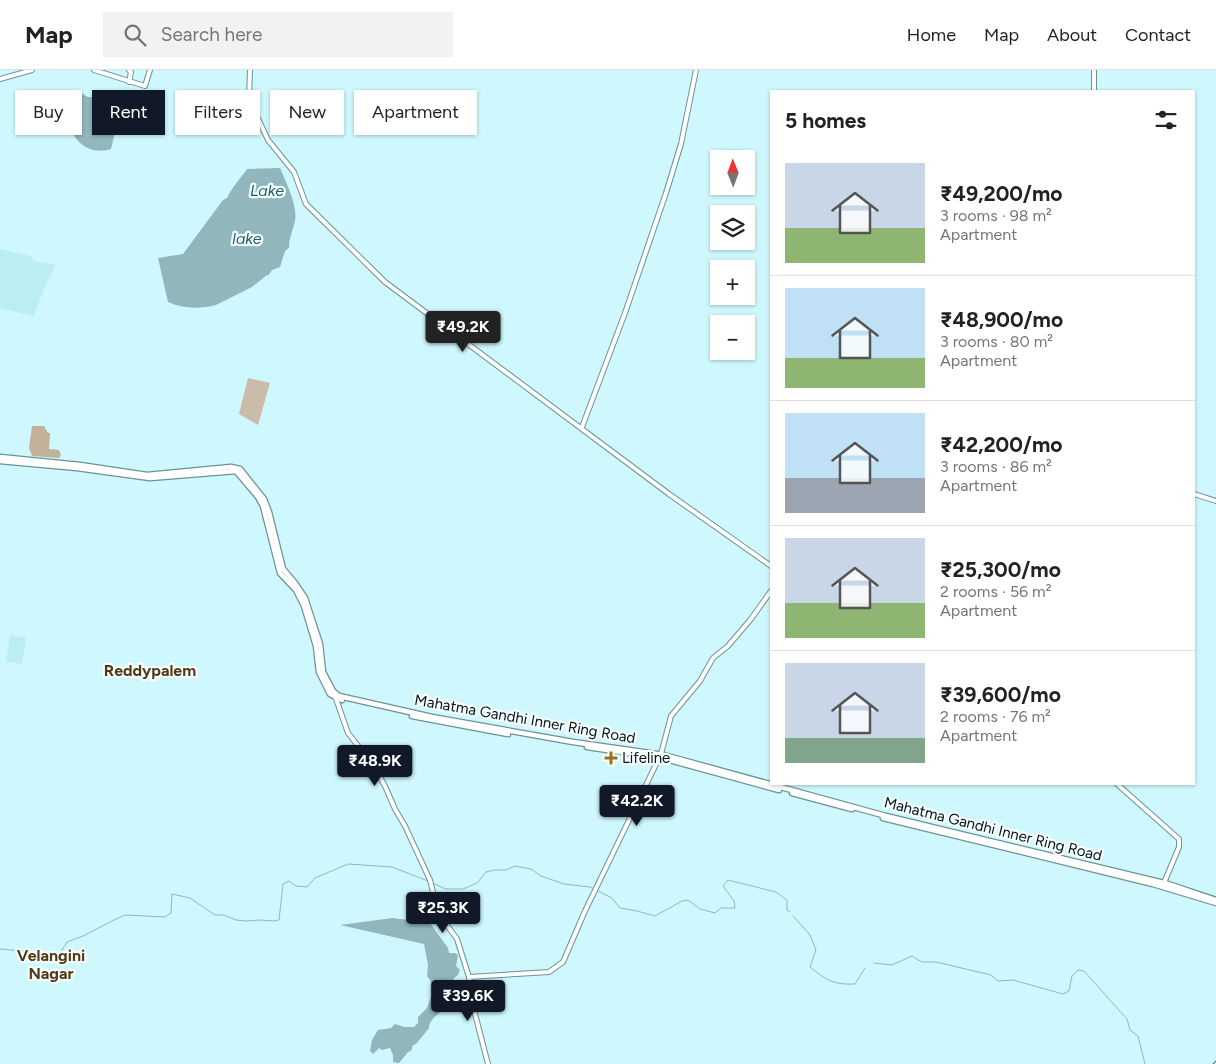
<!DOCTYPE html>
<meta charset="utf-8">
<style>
:root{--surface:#fff;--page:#f2f2f2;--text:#222;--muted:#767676;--line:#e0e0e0;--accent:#111827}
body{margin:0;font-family:Figtree,sans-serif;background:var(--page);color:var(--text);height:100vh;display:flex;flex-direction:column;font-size:19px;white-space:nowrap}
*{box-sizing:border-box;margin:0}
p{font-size:16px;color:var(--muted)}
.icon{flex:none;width:28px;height:28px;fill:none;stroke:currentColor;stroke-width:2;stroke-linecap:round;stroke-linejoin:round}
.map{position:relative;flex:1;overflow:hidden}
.sheet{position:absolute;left:770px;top:20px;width:425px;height:695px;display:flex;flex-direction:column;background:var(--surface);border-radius:0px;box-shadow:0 1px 4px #0004}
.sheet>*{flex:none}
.top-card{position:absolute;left:15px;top:20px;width:475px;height:45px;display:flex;gap:10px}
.needle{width:32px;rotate:359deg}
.controls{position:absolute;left:710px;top:80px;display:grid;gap:10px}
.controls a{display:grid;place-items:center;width:45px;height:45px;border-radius:0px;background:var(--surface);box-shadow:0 1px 4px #0004;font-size:25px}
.price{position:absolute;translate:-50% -42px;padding:0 11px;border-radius:5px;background:var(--accent);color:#fff;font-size:16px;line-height:32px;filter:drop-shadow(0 1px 2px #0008)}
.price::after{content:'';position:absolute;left:50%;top:30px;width:15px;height:11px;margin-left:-8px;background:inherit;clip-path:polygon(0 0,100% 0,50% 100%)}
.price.selected{background:#222;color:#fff}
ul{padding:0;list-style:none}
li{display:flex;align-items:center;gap:15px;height:125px;padding:0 15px}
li+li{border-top:1px solid var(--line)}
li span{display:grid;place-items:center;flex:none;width:140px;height:100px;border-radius:0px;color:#555}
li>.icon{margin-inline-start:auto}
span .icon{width:60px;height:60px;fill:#fffc;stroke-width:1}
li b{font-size:21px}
h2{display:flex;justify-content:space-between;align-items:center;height:60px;padding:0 15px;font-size:21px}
.chip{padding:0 18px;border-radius:0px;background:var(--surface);box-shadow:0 1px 4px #0004;font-size:18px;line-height:45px}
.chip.selected{background:var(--accent);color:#fff}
header{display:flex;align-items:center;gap:30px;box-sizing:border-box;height:70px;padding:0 25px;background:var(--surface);border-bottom:1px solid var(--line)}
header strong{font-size:24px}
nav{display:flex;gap:28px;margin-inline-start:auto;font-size:18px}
.search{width:350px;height:45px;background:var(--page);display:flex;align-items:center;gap:12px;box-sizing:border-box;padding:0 18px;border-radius:0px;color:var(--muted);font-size:19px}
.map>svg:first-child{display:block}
.built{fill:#baeef3}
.green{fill:#c9bdaa}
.forest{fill:#c1b197}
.water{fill:#91b6bb}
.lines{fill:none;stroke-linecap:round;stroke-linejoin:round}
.stream{stroke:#91b6bb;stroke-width:1}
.tertiary-casing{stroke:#6b9297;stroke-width:6}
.secondary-casing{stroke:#6b9297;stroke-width:6}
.primary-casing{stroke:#6b9297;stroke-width:7}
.tertiary{stroke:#fff;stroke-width:4}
.secondary{stroke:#fff;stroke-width:4}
.primary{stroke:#fff;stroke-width:4.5}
.rail{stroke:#314648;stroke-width:1}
.poi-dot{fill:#9c7220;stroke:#f6feff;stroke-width:2}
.labels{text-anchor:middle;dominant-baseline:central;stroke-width:4.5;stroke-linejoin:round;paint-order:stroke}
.street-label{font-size:15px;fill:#041314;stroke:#f6feff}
.poi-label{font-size:15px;fill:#041314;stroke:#f6feff;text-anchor:start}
.water-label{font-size:16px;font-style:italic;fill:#17626a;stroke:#f6feff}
.neighbourhood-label{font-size:16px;font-weight:bold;fill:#503b16;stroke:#f6feff}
</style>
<header>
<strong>Map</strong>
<div class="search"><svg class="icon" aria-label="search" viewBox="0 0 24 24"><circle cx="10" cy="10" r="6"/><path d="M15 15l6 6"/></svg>Search here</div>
<nav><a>Home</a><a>Map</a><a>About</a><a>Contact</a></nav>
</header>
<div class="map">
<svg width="1216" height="994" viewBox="0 0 1216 994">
<rect width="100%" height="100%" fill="#cef8fd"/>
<g class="built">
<path d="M0 179 31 186 34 191 56 195 44 219 34 246 0 238Z"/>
<path d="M10 565 26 568 22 594 6 591Z"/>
</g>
<path class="green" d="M248 308 270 313 258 355 239 344Z"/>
<path class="forest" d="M32 356H44L48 363H50L49 379 59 380 61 385 59 388 32 386 29 378Z"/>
<g class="water">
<path d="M76 20 88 27 117 28V53L111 79C88 86 70 70 68 46 68 38 73 28 76 20Z"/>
<path d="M280 98C286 112 298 136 295 151 293 160 289 168 289 178L285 181 280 197 272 200 268 206 267 205 252 217 216 235C200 239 183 239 168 232L158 188 183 184 223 130 227 128C232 117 240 109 247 99Z"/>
<path d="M393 848 430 853 448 878 449 883H455L458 885 456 896 460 900 458 905 453 909 455 911 449 917 451 924 444 935 446 939C439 942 429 950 429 958L416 974 413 975 411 981 408 982 399 993 393 992V985L390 978 382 980 379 978 373 984 370 981 372 970 378 960 391 958 395 954 404 957H414L418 953V947L427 938 434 919 430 910 427 906 428 895 424 874 340 855Z"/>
</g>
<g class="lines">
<g class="stream">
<path d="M432 813 446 819H463L477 813 486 802 494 800H506L515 796 531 799 541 806 564 814 590 817 612 828 620 838 637 841 655 846 682 831 688 830 700 839 715 843 721 838H735L734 831 723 816 728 810 776 822 787 830V840L790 842"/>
<path d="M793 846 810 865 816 880 810 897C826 910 833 915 855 914L865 898"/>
<path d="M0 879 44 883H60L67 872 83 866 116 849 125 845 165 847 171 843 172 824 190 828 215 845H224L236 850 246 851 259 850 274 851 279 850 283 814 289 811 296 816 307 817 315 808 348 794 392 797 428 811"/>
<path d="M874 893 892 895 912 886 922 892H936L991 905 998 911 1013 910 1063 924 1069 921 1072 906 1078 900 1084 901 1127 949 1130 960 1138 966 1145 994"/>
</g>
<defs>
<g id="tertiary">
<path d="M94 0 145 16 150 0"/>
<path d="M250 0 249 29 268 70 294 102 306 134 385 212 669 424 771 496"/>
<path d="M0 9 32 0"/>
<path d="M129 12 131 2 129 0"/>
<path d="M1094 21V0"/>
<path d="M582 357 625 243 666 123 681 74 696 0"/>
<path d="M335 626 348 663 373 695 385 716 395 739 405 756 430 810 438 843 457 869 469 907"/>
<path d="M1117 714 1179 769V777L1164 813"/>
</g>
<g id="secondary">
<path d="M1194 424 1216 431"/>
<path d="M488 994 474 940 469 907 549 902 563 892 585 841 661 684 671 646 700 611 713 588 728 576 751 549 771 521"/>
</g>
<g id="primary">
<path d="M0 387 80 395 147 405 231 397 240 399 264 429 269 442 283 499 295 513 305 528 320 574 323 602 333 621 339 626 432 647 573 672 664 685 886 746 1168 814 1216 830"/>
<path d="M0 391 77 398 150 408 236 401 258 427 263 436 280 503 296 520 304 536 316 576 319 602 330 624 342 630"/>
<path d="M412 646 508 664"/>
<path d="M587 677 662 688 779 720"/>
<path d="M792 723 852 739"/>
<path d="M883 748 1153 814 1216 833"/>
</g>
</defs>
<use href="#tertiary" class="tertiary-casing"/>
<use href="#secondary" class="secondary-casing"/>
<use href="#primary" class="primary-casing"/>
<use href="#tertiary" class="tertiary"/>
<use href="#secondary" class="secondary"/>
<use href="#primary" class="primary"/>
<path class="rail" d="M1213 994 1216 991"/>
</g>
<path class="poi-dot" d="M608.5 680.5h5v5h5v5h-5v5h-5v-5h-5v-5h5z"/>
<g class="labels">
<g class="street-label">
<text transform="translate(525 649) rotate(10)">Mahatma Gandhi Inner Ring Road</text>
<text transform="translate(993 759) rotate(14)">Mahatma Gandhi Inner Ring Road</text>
</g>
<g class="poi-label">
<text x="622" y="688">Lifeline</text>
</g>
<g class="water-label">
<text x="267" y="120">Lake</text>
<text x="247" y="168">lake</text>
</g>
<g class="neighbourhood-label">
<text x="150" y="600">Reddypalem</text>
<text x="51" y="885">Velangini<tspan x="51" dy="18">Nagar</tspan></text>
</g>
</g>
</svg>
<div class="controls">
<a><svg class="needle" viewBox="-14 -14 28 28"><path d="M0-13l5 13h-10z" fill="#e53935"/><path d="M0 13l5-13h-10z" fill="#767676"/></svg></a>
<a><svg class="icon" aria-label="layers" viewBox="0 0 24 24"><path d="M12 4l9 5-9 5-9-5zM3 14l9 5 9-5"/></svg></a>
<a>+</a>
<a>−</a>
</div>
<b class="price selected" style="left:463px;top:283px">₹49.2K</b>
<b class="price" style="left:375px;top:717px">₹48.9K</b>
<b class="price" style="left:637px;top:757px">₹42.2K</b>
<b class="price" style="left:443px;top:864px">₹25.3K</b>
<b class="price" style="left:468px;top:952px">₹39.6K</b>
<div class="top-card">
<a class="chip">Buy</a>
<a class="chip selected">Rent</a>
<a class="chip">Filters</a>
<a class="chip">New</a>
<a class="chip">Apartment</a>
</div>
<section class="sheet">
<h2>5 homes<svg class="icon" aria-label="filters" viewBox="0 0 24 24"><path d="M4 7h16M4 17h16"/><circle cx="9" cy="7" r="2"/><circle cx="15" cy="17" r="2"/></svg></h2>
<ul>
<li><span style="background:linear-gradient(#c9d6e8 65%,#8fb573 0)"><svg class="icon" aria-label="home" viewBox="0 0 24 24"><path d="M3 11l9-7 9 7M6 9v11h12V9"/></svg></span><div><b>₹49,200/mo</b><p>3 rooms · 98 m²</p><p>Apartment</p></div></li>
<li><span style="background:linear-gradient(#bfe0f5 70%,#8fb573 0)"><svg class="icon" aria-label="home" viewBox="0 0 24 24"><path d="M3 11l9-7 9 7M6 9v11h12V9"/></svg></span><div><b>₹48,900/mo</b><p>3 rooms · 80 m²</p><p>Apartment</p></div></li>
<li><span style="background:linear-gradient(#bfe0f5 65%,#9aa5b1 0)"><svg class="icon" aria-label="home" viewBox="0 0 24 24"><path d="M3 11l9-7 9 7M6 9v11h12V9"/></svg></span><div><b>₹42,200/mo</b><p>3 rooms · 86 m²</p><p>Apartment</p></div></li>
<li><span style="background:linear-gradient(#c9d6e8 65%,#8fb573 0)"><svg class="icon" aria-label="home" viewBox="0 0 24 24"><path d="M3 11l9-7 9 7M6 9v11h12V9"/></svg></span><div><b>₹25,300/mo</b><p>2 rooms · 56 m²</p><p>Apartment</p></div></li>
<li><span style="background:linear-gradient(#c9d6e8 75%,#7fa58c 0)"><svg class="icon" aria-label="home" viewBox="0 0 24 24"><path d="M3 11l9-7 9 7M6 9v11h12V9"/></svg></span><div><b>₹39,600/mo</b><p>2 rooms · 76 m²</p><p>Apartment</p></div></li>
</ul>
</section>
</div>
